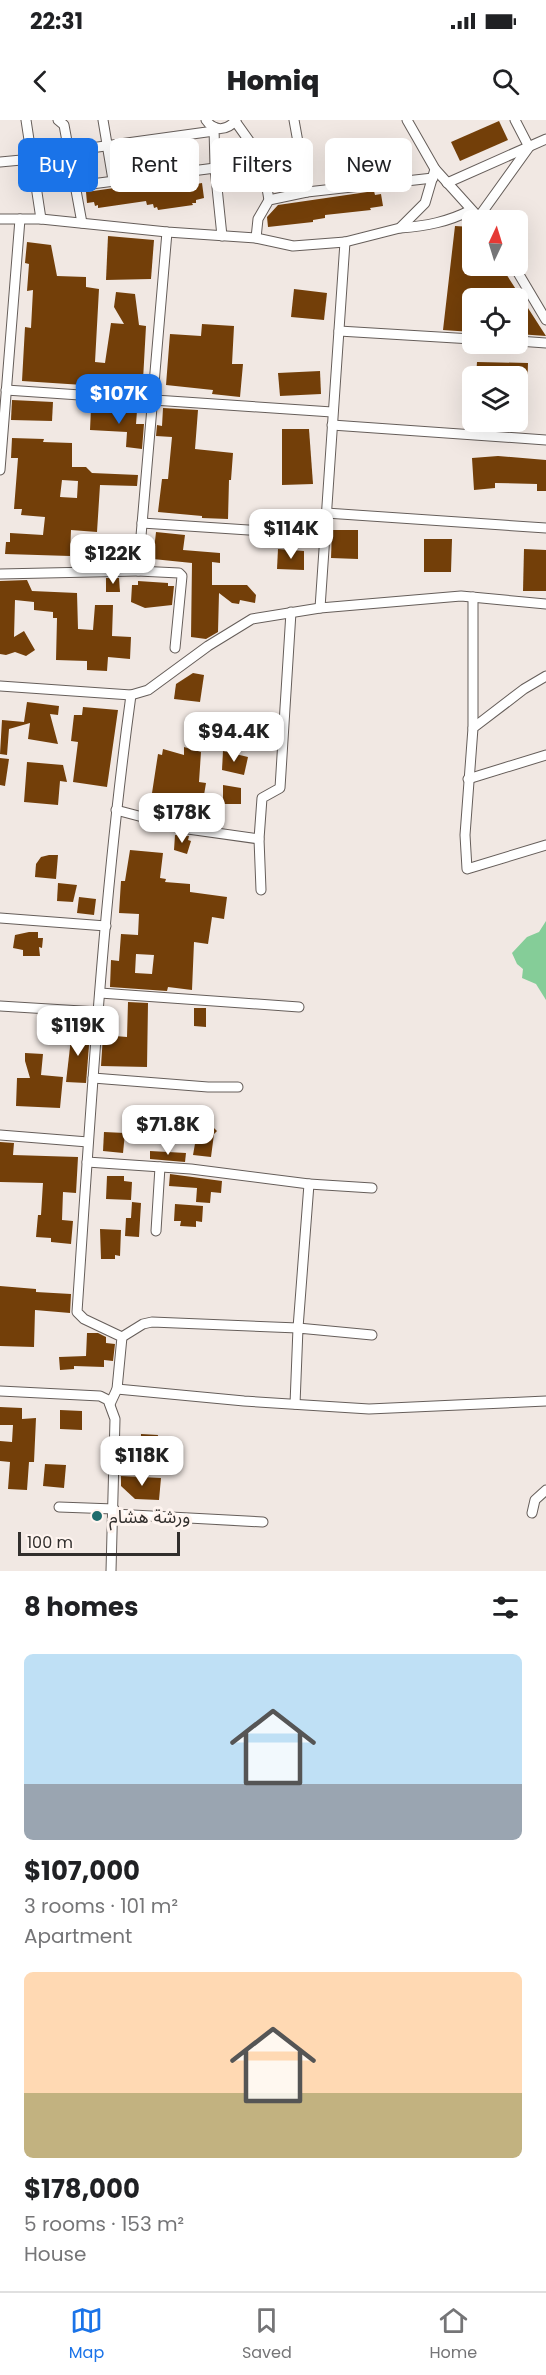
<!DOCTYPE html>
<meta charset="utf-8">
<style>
:root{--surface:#fff;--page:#f2f2f2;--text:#202124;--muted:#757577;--line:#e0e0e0;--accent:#1a73e8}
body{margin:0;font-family:Poppins,"Noto Sans Arabic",sans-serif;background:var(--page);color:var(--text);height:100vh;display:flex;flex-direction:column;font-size:22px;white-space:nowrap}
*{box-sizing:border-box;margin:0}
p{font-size:20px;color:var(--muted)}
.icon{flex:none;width:33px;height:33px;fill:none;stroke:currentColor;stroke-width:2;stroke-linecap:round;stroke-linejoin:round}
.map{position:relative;height:1451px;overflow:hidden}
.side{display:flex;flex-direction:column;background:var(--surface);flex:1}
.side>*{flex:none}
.banner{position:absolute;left:18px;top:18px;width:510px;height:54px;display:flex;gap:12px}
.needle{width:39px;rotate:4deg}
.controls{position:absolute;left:462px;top:90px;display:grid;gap:12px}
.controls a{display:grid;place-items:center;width:66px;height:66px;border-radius:9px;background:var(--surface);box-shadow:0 6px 24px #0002;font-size:30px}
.scale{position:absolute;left:18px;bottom:15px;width:162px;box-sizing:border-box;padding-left:6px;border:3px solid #312e2c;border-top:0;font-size:16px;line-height:21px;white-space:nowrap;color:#312e2c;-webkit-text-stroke:4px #fff5f0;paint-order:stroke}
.price{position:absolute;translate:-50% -51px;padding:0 14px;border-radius:12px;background:#fff;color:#222;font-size:20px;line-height:39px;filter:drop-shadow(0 2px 3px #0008)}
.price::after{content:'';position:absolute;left:50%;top:36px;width:18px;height:14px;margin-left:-9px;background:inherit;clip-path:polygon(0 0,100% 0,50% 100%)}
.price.selected{background:var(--accent);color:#fff}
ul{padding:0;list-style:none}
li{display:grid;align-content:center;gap:12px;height:318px;padding:0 24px}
li span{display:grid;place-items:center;height:186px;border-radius:9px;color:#555}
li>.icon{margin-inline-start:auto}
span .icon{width:108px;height:108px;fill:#fffc;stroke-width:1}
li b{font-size:26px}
h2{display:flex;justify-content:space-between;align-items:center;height:72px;padding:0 24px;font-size:26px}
.tag{padding:0 21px;border-radius:9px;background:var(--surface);box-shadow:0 6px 24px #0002;font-size:21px;line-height:54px}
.tag.selected{background:var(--accent);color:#fff}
.status{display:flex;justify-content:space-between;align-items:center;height:42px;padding:0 30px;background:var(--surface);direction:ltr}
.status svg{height:16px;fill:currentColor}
header{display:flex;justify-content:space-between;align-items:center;height:78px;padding:0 24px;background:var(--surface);font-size:27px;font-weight:800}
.menu{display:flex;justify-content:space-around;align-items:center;height:84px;border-top:2px solid var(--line);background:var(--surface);font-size:16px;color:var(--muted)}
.menu a{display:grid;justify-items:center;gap:3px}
.menu .selected{color:var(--accent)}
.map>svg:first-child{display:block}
.green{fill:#85cd98}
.building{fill:#733f09;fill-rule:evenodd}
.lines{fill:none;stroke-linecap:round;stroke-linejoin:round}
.minor-casing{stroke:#665e5a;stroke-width:11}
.minor{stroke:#fff;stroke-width:9}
.poi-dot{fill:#1f6c6d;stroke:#fff5f0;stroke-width:2}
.labels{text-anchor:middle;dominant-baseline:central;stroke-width:6;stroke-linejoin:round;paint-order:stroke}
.poi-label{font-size:18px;fill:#312e2c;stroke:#fff5f0;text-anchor:start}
</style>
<div class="status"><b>22:31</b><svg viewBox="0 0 49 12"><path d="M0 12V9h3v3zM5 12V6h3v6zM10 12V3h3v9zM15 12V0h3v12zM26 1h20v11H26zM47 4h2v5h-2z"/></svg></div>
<header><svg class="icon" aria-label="back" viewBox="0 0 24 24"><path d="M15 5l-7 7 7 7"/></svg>Homiq<svg class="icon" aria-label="search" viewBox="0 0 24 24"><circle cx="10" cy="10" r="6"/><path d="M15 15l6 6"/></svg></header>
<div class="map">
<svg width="546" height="1451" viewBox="0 0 546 1451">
<rect width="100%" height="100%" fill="#f1e8e3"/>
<path class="green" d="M546 801V880L536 864 522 858 523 849 517 844 512 833 527 817 539 812Z"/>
<g class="building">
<path d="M499 1 508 20 460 41 451 22Z"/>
<path d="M387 22V25L390 24 391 29 397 28 399 40 386 42 387 44 342 49 340 34 348 32V30L352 29 351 27Z"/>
<path d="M178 23H184L186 35 173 37 174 40 129 44 127 30Z"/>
<path d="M202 63 204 78 196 80V83H192L193 85 158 90 157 87 154 88 153 84 147 85 146 81 98 88V85L95 86 94 82 87 83 86 72 143 64 144 70 184 64 185 66Z"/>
<path d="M374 71 375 75 381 74 383 86 370 88 371 90 325 95V98L313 100V102L268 107 267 97 278 85Z"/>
<path d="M455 106 472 107V146H501L546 216 518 214V178H472V212L443 210Z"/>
<path d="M108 116 154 120 151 159 106 160Z"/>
<path d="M27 122 51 125 57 156 86 157V167L99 169 95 242 105 243 111 203 124 204 114 187 116 172 135 174 139 205 146 206 143 260 111 258 110 270 83 268V265L22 261 25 207 31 208 33 170 27 171 29 144 25 143Z"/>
<path d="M294 169 327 173 324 200 291 197Z"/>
<path d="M202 204 234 206 232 244H243L240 277 212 274 213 270 166 265 170 214 201 216Z"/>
<path d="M477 242 528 243 526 306H518V256H476Z"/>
<path d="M320 251 321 274 280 276 278 253Z"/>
<path d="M12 280 53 282 52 301 11 300Z"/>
<path d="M91 288 137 291 136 304H144L142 329 126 327 127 312 90 310Z"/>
<path d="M163 288 198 290 195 329 233 333 231 360H229L228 399 202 398V396L158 392 162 359H168L172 317 156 316 157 305 162 306Z"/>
<path d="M282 309H309L313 364 282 365Z"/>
<path d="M12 318 44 319 43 322 72 323V347H86L92 353 138 355 137 366 100 365 97 412 71 410 70 436 5 434 6 422H10V413L43 415 45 397 21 395 22 389H14L18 338H11ZM62 360 78 361 77 378 60 377Z"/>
<path d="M498 336 546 340V371H537V364L495 363V368L474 370 472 338Z"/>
<path d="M332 410H358V439L331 438Z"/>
<path d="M156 412 185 415 183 430 220 433V443L212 442V465H247L256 475 255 483 240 480 239 484 232 483 219 473 218 512 206 519 191 517 192 443 153 439Z"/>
<path d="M424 419H452L451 452H424Z"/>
<path d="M278 429 304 431V450L277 449Z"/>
<path d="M524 429 546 430V471H523Z"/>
<path d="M106 458H119L120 472H106Z"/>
<path d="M27 460 32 471 77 473 78 509 93 510 95 485H113L112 516 131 517 130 539 108 537 107 551 87 550V541L56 540 57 498H53V492L34 490V482L15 480 14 517 24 511 35 530 26 536 15 532 6 535 0 534V461Z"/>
<path d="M138 461 168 463V466H174L172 485 145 488 131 482 132 465H138Z"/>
<path d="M193 553 204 555 200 582 174 579 176 564Z"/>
<path d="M27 582 59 586 58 595 50 594 58 624 28 619 30 603 9 609 7 635 0 634 2 600 24 602Z"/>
<path d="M83 587 118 590 107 667 73 662 78 622 71 621 74 595H82Z"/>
<path d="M184 627 201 632 199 662 206 663 204 675 190 674 187 696 171 693 173 676 152 673 158 634 162 635 163 629 184 635Z"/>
<path d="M223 631 248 637 244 655 222 650Z"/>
<path d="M0 638 9 639 5 666 0 665Z"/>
<path d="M27 642 63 645 67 662 60 661 58 685 24 682Z"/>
<path d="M223 665 241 668V684H223Z"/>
<path d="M175 715 189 716 188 720 191 721 187 734 174 730Z"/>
<path d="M130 730 163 733 160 758 166 759 165 762 190 764V772L227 777 224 799 212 797 208 824 194 822 192 870 168 867 167 871 110 867 111 840 119 841 121 814 138 815 139 794 119 793 121 761H125ZM136 834 154 835 152 854 135 853Z"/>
<path d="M49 735H58L56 759 35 757 36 744 41 737Z"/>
<path d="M58 763 77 765 73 782 57 781Z"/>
<path d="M79 777 96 779 94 795 77 793Z"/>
<path d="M29 812H38V818H43L42 828 39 827 40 836H23V830L13 828 15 815Z"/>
<path d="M128 882 148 883 147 947 101 946 103 915 127 917Z"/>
<path d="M194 888H206V907L194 906Z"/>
<path d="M72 910 90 913 86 963 66 962Z"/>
<path d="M25 933 43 934 41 955 63 957 60 988 16 986 17 958H30L25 941Z"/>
<path d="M210 1004 217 1011 214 1014 211 1037 193 1035 196 1018Z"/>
<path d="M104 1012 125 1013 123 1033 103 1031Z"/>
<path d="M0 1022 14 1023 13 1035 78 1037 76 1073 63 1072 62 1100 73 1101 71 1124 51 1122V1118L36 1117 38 1095H41L43 1063 0 1062Z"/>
<path d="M150 1031 186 1033 185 1042 150 1039Z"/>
<path d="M170 1054 222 1061 221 1073 211 1072 210 1083 196 1082 197 1068 169 1066Z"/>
<path d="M107 1056H124V1061L132 1062 131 1080 106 1079Z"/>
<path d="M132 1082 141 1083 139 1117 125 1116 126 1098H131Z"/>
<path d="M175 1084 203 1086 202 1102 196 1101V1107L180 1106 181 1101H174Z"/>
<path d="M100 1109 121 1110 120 1136 115 1135V1139H101Z"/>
<path d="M0 1166 36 1169V1172L71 1174 70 1193 35 1190 34 1227 0 1226Z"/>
<path d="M87 1213H98L106 1217V1223L115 1224 113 1241 104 1240V1247L74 1246V1249L60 1250 59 1237 86 1236Z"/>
<path d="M0 1287 22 1288V1299L36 1298 34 1342H29L27 1370 8 1369 10 1342 0 1341V1321L12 1322 13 1305H0Z"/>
<path d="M60 1290 82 1291V1310L60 1309Z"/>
<path d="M141 1314 158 1315 156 1337 122 1334 124 1316 141 1317Z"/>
<path d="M45 1344 66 1345 64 1368 43 1366Z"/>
<path d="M121 1356 161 1358 159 1380 135 1379 121 1366Z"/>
</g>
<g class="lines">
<defs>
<g id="minor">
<path d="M26 0 41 99"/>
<path d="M58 0 64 5 82 103"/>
<path d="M103 0 113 60"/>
<path d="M206 0C214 12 227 11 236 0"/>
<path d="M294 0 307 72"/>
<path d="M407 0 435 49 481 100"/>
<path d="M235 1 262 39 269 80"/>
<path d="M214 7 215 48"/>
<path d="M69 31 214 11"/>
<path d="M262 39 300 34"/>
<path d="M0 42 32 39"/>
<path d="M447 63 546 19"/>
<path d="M76 66 215 48 222 116"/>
<path d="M478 98 529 27 515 0"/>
<path d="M0 99H41L167 112 256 118 293 126 345 122 400 108 425 83 435 49"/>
<path d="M400 108C426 106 448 102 471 90"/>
<path d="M256 118 258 99 269 80 307 72 433 58"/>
<path d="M514 146 546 200"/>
<path d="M339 211 472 219"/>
<path d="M518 221 546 223"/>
<path d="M6 270 332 292"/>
<path d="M332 305 546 320"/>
<path d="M0 350 20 99"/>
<path d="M326 393 546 408"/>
<path d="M142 403 325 415"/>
<path d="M138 451 179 453 182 456 175 528"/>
<path d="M0 454 138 451 167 112"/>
<path d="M473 477V608"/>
<path d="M320 488 345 122"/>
<path d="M546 556 524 569 473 608 465 715 467 749 546 725"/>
<path d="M0 566 131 575 148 570 208 526 252 499 320 488 461 476 546 484"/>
<path d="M468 659 546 635"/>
<path d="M116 690 188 709 259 719"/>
<path d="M261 770 259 719 262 678 280 668 291 492"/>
<path d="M0 798 106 806"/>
<path d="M100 873 299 887"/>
<path d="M0 886 98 892"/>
<path d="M93 958 208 967H238"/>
<path d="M0 1015 88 1022"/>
<path d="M87 1042 191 1049 309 1064 298 1208 152 1202 143 1204 122 1217"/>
<path d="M309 1064 372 1068"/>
<path d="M156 1111 160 1047"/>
<path d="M117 1269 244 1281 369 1289 546 1281"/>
<path d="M0 1271 100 1276 108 1280 115 1299 111 1451"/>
<path d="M110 1284 117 1269 122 1217 84 1199 77 1192C91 986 103 779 131 575"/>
<path d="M295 1284 298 1208 372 1215"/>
<path d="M59 1387 114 1389"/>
<path d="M532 1393 535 1380 546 1370"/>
<path d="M114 1394 263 1402"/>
</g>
</defs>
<use href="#minor" class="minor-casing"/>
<use href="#minor" class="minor"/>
</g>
<circle class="poi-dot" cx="97" cy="1396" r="6"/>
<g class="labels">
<g class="poi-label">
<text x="109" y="1396">ورشة هشام</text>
</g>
</g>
</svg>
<div class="controls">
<a><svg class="needle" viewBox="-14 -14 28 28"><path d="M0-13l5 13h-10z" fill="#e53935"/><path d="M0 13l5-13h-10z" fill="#757577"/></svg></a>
<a><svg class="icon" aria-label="locate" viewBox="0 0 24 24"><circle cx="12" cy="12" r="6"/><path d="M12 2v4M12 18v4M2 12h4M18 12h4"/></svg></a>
<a><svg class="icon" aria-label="layers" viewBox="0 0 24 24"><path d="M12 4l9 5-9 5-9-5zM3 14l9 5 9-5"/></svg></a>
</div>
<div class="scale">100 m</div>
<b class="price selected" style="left:119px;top:305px">$107K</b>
<b class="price" style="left:291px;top:440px">$114K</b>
<b class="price" style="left:113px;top:465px">$122K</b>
<b class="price" style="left:234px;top:643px">$94.4K</b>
<b class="price" style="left:182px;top:724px">$178K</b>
<b class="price" style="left:78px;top:937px">$119K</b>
<b class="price" style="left:168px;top:1036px">$71.8K</b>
<b class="price" style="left:142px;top:1367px">$118K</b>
<div class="banner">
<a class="tag selected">Buy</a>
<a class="tag">Rent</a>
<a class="tag">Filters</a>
<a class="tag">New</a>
</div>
</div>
<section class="side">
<h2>8 homes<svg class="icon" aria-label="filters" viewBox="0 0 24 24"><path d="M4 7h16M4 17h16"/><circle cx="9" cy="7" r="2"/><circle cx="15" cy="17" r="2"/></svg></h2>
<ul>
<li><span style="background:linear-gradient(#bfe0f5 70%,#9aa5b1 0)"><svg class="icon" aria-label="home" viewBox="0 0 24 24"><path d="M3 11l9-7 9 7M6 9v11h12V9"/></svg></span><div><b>$107,000</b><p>3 rooms · 101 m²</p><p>Apartment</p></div></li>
<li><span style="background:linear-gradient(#ffd9b3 65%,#c2b280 0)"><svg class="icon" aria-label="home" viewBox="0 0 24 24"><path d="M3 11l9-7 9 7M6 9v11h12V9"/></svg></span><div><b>$178,000</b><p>5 rooms · 153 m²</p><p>House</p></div></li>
</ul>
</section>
<nav class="menu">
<a class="selected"><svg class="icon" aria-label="map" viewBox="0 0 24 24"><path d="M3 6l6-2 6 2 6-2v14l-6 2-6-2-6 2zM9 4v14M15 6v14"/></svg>Map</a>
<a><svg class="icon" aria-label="saved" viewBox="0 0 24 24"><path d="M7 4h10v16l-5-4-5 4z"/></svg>Saved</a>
<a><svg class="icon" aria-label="home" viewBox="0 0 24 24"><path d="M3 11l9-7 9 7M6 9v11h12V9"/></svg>Home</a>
</nav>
